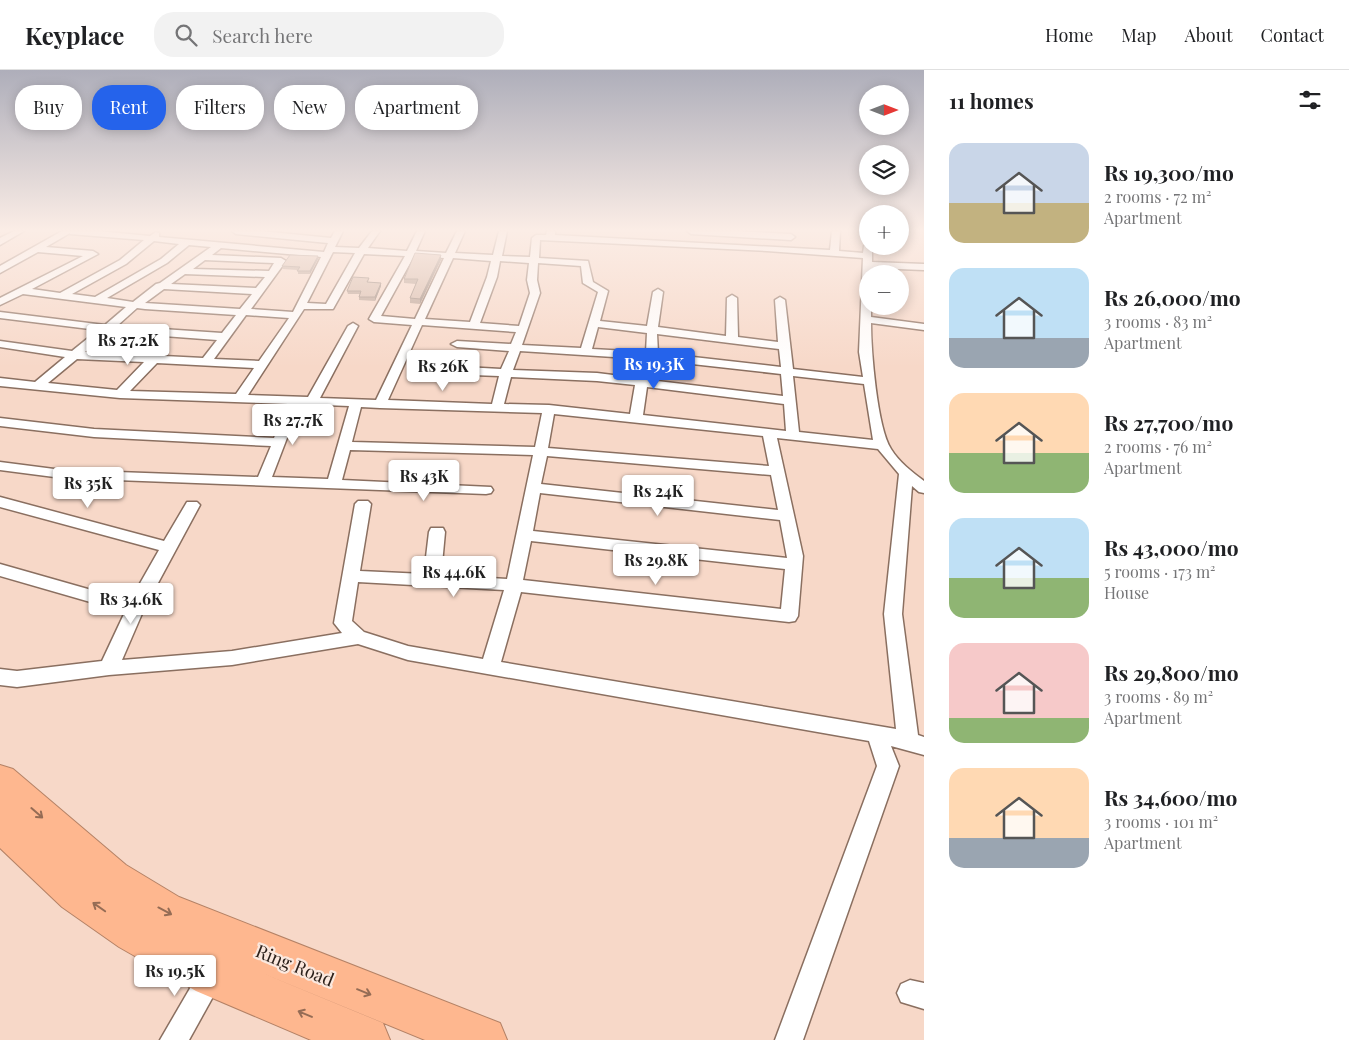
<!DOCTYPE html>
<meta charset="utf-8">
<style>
:root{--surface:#fff;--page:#f2f2f2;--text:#202124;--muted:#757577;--line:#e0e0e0;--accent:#2563eb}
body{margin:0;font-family:"Playfair Display",serif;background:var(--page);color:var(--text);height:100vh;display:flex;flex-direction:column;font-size:19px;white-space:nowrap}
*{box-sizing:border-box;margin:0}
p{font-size:16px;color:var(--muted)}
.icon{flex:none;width:28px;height:28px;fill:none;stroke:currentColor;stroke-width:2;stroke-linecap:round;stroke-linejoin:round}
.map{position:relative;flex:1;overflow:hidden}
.sheet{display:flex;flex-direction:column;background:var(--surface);width:425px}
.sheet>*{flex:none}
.top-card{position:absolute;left:15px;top:15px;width:475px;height:45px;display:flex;gap:10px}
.needle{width:32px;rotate:90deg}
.tools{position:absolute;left:859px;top:15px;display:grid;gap:10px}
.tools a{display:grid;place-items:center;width:50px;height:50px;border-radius:50%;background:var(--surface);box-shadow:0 2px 12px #0003;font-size:25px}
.price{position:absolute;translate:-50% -42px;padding:0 11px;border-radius:5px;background:#fff;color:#222;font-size:16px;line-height:32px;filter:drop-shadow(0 1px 2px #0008)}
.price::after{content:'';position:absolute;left:50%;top:30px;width:15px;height:11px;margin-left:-8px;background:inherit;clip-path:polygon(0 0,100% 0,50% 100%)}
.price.selected{background:var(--accent);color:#fff}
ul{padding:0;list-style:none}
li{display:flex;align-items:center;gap:15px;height:125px;padding:0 25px}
li span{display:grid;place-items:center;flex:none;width:140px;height:100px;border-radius:15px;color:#555}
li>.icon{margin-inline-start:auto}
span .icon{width:60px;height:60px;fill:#fffc;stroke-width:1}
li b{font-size:21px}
h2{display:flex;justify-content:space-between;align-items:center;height:60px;padding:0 25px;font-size:21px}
.pill{padding:0 18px;border-radius:20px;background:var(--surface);box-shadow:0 2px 12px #0003;font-size:18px;line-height:45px}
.pill.selected{background:var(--accent);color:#fff}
header{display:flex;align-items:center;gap:30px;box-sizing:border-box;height:70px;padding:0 25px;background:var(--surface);border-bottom:1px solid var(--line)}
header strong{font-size:24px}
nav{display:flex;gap:28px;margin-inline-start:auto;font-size:18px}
.search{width:350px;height:45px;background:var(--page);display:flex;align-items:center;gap:12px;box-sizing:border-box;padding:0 18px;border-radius:20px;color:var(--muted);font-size:19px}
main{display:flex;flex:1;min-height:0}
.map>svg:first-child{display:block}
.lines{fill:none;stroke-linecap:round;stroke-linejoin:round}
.street-casing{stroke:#8a6f60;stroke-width:3}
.highway-casing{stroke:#b48266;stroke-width:2}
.street{fill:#fff;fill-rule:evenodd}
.highway{fill:#feb78f;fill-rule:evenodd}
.wall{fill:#b89f91}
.shaded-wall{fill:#968276}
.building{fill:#d6b9a9;stroke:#968276}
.oneway{stroke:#956c55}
.labels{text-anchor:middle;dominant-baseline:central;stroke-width:4.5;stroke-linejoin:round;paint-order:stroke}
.near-street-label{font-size:18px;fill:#2c211b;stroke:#fbe8de}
</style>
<header>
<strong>Keyplace</strong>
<div class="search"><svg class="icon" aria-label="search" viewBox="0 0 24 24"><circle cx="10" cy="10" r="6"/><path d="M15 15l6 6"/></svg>Search here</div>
<nav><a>Home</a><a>Map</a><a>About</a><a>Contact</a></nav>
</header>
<main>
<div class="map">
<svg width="924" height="970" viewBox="0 0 924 970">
<rect width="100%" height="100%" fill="#f7d8c8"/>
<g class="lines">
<defs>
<g id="street">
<path d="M14 161H24L0 175V168Z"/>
<path d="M62 161H98L150 166 156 162 159 163V167L324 182 328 173 236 164 232 161H261L331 168 335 161H343L335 177 359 178 372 161H380L368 178 407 181 417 161H425L416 181 446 183 457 161H465L455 183 493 185 499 161H507L502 186 530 187 532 168 536 165H546L547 161H555V165L830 180 832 161H840L839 181 863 183 864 176 868 173V176H872V192L924 194V200L872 198V204H868V236H871V247L924 254V260L871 253C871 280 877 357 891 379 899 392 912 402 924 411V423L919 422 912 416 902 544 918 665 924 667V685L891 676 899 696 803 970H775L877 696 869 671 408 590 358 574 232 595 109 605 17 617 0 615V599L17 601 102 591 125 542 0 506V494L130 531 159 480 0 437V427L164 471 187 432H197L200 435 144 539 122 590 232 581 342 563 334 553 355 434 358 431H368L371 434 360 501 424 504 429 462 431 458H443L445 462 441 505 507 509 533 385 350 380 342 410 491 417 493 420 491 423 486 424 62 408 0 400V392L62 400 258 407 271 376 94 367 0 356V348L94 359 274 368 288 334 120 328 0 316V308L35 312 65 287 0 277V271L72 281 98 260 0 248V242L105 255 126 237 23 224 0 235V228L83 186 38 182 0 203V196ZM70 163V164L144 170 120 190 60 223 32 219 98 184 93 181 46 177ZM540 170 767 181 863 188 859 282 863 307 793 299 785 230 780 227 775 230 778 272 738 267 737 228 732 225 727 228 726 266 658 257 663 222 658 219 653 222 647 256 600 251 608 221 593 212 588 191 539 188ZM154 171 179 174 161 189 95 227 72 224 126 194ZM189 175 211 177 160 213 156 214 133 232 107 228 167 193ZM221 178 321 187 293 242 251 239 286 191 281 188 212 185ZM333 182 355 183 326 234 307 233ZM364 184 405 186 369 249 374 252 412 255 376 330 320 328 358 256 353 253 348 256 308 327 248 325 304 239H333ZM414 186 444 188 415 249 381 246ZM453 188 491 191 487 207 470 252 425 249ZM205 190 274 193 269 201 193 199ZM500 191 529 193 527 210 530 223 519 256 480 253 497 207ZM538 193 581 196 583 213 598 222 581 278 522 275 540 223 537 210ZM185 204 265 207 256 218 171 214ZM164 219 252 224 240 239 145 233ZM137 238 145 239 236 245 222 263 117 256ZM246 245 289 248 259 291 214 289ZM422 255 516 262 511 274 457 271 451 274 457 277 509 281 501 299 446 296 440 300 446 304 499 306 492 334 388 330ZM598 257 647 263 646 282 592 279ZM110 262 217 270 203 288 85 282ZM657 264 779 279 781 297 658 283ZM520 281 645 289 637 308 597 303 513 300ZM77 289 144 292 117 320 48 313ZM656 290 781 304 783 326 649 310ZM157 293 254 298 236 324 130 321ZM793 306 864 314 873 370 799 362ZM511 307 597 311 635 315 630 344 549 335 504 334ZM647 317 784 334 786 361 643 345ZM300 334 349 336 328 409 272 407ZM361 337 380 338 542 343 535 377 352 372ZM554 344 763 366 769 396 548 378ZM777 368 878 379 899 404 884 544 896 659 501 592 521 522 789 552 795 551 798 546 803 486ZM547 386 771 405 778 440 541 414ZM540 423 780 450 787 488 533 461ZM531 471 785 499 781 539 523 510ZM358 512 504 520 483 589 408 576 364 562 352 551Z"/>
<path d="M687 161H734L791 164 795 167 791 170 691 164Z"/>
<path d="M212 892 221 896 225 905 189 970H160L203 896Z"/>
<path d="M910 910 924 913V939L901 932 897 923 901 914Z"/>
</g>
<path id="highway" d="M0 695 13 699 126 795 179 827 500 953 507 970H425L228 889 383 953 390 970H311L196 921 119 877 62 837 0 778Z"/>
</defs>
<use href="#street" class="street-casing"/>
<use href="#highway" class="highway-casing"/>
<use href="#street" class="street"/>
<use href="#highway" class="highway"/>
</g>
<g class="wall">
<path d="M441 185V190L438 196 420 234 410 233V228L416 214 404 213V209Z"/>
<path d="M318 186V189L310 204H298V200L283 199 282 196Z"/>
<path d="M369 208 368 212 381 213V216L375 231 359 230V227L360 224H348L347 221Z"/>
</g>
<g class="shaded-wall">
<path d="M441 185V190L438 196 420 234V229Z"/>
<path d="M318 186V189L310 204V201Z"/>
<path d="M381 213V216L375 231V227Z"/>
</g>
<g class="building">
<path d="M415 183 441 185 420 229 410 228 418 209H404Z"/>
<path d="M290 185 318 186 310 201H297L300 197 282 196Z"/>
<path d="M353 207 369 208 367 212 381 213 375 227H359L361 221H347Z"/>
</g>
<defs><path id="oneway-shaft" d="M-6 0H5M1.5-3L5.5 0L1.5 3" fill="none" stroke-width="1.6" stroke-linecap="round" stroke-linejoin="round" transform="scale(1.25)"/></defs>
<g class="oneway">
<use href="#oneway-shaft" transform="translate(37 743) rotate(41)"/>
<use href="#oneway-shaft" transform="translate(99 837) rotate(-145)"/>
<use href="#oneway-shaft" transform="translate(165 841) rotate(28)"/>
<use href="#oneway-shaft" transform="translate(364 922) rotate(22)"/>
<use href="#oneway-shaft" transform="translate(305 944) rotate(-157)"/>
</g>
<linearGradient id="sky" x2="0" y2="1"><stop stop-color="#aeaeba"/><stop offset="0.54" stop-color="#fbede6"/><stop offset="1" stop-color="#fbede6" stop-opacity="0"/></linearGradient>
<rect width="924" height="297" fill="url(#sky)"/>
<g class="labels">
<g class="near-street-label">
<text transform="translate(295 895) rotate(22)">Ring Road</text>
</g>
</g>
</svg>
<div class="tools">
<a><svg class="needle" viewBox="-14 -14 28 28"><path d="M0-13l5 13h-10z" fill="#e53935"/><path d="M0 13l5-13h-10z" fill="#757577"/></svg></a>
<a><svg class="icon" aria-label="layers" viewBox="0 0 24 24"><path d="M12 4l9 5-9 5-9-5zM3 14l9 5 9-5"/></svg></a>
<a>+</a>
<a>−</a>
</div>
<b class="price" style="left:128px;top:296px">Rs 27.2K</b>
<b class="price selected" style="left:654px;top:320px">Rs 19.3K</b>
<b class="price" style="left:443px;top:322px">Rs 26K</b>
<b class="price" style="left:293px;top:376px">Rs 27.7K</b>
<b class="price" style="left:424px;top:432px">Rs 43K</b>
<b class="price" style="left:88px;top:439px">Rs 35K</b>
<b class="price" style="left:658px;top:447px">Rs 24K</b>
<b class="price" style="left:656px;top:516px">Rs 29.8K</b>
<b class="price" style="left:454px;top:528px">Rs 44.6K</b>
<b class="price" style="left:131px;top:555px">Rs 34.6K</b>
<b class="price" style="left:175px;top:927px">Rs 19.5K</b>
<div class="top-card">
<a class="pill">Buy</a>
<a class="pill selected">Rent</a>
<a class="pill">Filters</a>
<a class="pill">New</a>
<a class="pill">Apartment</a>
</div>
</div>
<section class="sheet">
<h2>11 homes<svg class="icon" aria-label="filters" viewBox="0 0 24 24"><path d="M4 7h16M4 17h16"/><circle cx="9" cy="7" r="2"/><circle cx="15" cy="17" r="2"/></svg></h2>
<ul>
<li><span style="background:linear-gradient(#c9d6e8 60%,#c2b280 0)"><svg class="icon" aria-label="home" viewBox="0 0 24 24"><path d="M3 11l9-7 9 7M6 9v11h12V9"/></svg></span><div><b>Rs 19,300/mo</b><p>2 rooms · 72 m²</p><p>Apartment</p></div></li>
<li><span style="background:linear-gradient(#bfe0f5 70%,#9aa5b1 0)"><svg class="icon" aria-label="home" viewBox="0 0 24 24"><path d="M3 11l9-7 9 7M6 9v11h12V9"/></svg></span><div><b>Rs 26,000/mo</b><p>3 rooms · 83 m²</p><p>Apartment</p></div></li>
<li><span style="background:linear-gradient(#ffd9b3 60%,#8fb573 0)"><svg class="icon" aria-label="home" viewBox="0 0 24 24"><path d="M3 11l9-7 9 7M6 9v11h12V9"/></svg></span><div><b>Rs 27,700/mo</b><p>2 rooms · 76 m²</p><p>Apartment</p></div></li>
<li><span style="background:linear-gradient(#bfe0f5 60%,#8fb573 0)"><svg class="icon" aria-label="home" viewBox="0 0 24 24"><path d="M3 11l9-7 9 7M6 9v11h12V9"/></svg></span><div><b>Rs 43,000/mo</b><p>5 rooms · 173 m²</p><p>House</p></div></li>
<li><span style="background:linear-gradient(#f6c9c9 75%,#8fb573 0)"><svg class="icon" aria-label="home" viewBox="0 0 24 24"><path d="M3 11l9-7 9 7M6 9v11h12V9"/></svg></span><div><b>Rs 29,800/mo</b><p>3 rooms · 89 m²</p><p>Apartment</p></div></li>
<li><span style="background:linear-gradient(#ffd9b3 70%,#9aa5b1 0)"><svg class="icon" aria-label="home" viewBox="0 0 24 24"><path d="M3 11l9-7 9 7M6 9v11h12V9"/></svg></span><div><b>Rs 34,600/mo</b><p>3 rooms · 101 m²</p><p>Apartment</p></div></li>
</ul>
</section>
</main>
